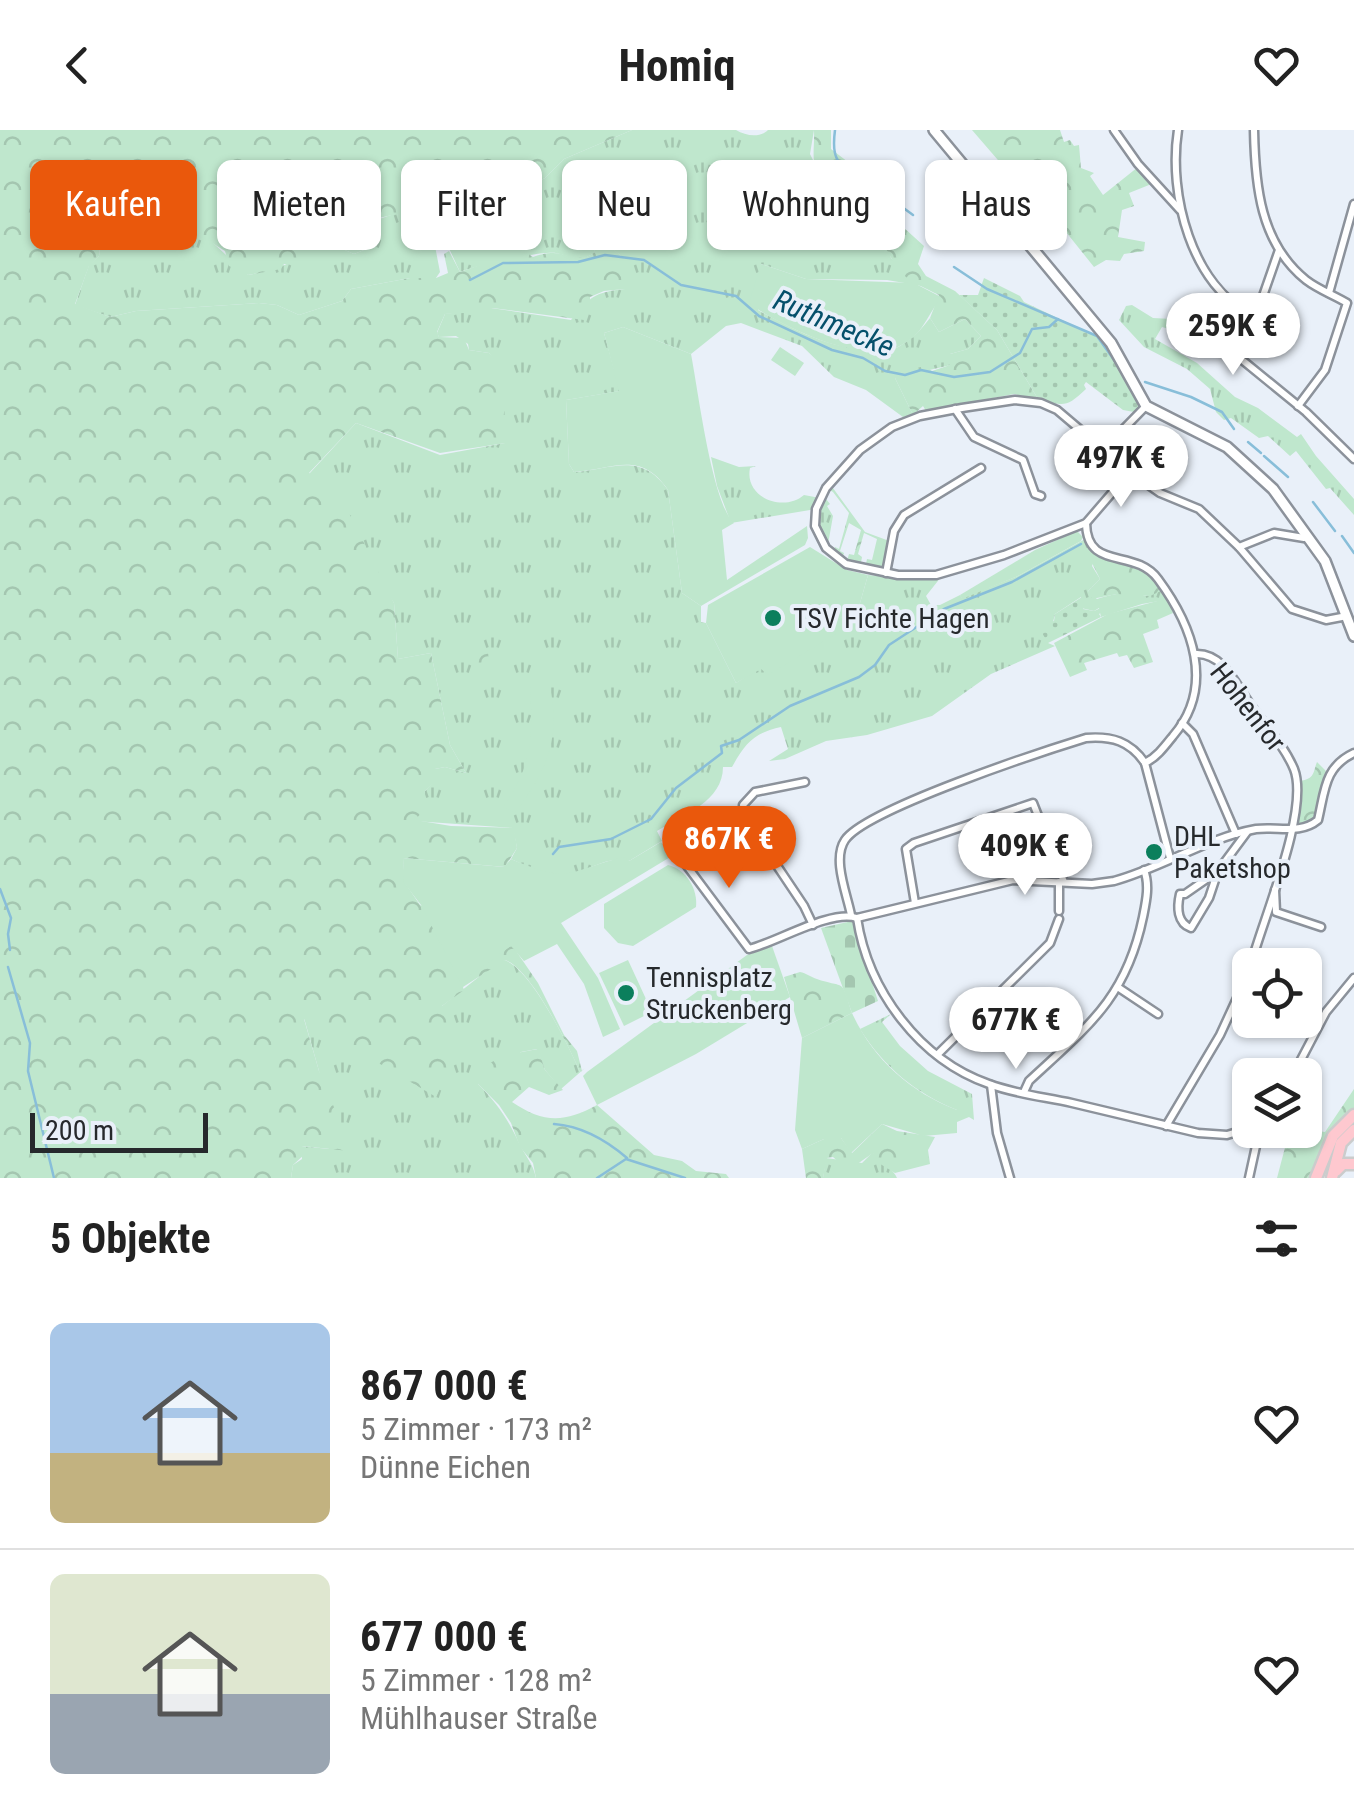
<!DOCTYPE html>
<html lang="de">
<meta charset="utf-8">
<style>
:root{--surface:#fff;--page:#f2f2f2;--text:#222;--muted:#767676;--line:#e0e0e0;--accent:#ea580c}
body{margin:0;font-family:"Roboto Condensed",sans-serif;background:var(--page);color:var(--text);height:100vh;display:flex;flex-direction:column;font-size:38px;white-space:nowrap}
*{box-sizing:border-box;margin:0}
p{font-size:32px;color:var(--muted)}
.icon{flex:none;width:55px;height:55px;fill:none;stroke:currentColor;stroke-width:2;stroke-linecap:round;stroke-linejoin:round}
.map{position:relative;height:1048px;overflow:hidden}
.drawer{display:flex;flex-direction:column;background:var(--surface);flex:1}
.drawer>*{flex:none}
.guide{position:absolute;left:30px;top:30px;width:1295px;height:90px;display:flex;gap:20px}
.tools{position:absolute;left:1232px;top:818px;display:grid;gap:20px}
.tools a{display:grid;place-items:center;width:90px;height:90px;border-radius:15px;background:var(--surface);box-shadow:0 2px 8px #0004;font-size:50px}
.scale{position:absolute;left:30px;bottom:25px;width:178px;box-sizing:border-box;padding-left:10px;border:5px solid #26292c;border-top:0;font-size:28px;line-height:35px;white-space:nowrap;color:#26292c;-webkit-text-stroke:8px #e9f0f9;paint-order:stroke}
.price{position:absolute;translate:-50% -85px;padding:0 22px;border-radius:35px;background:#fff;color:#222;font-size:32px;line-height:65px;filter:drop-shadow(0 2px 5px #0008)}
.price::after{content:'';position:absolute;left:50%;top:60px;width:30px;height:22px;margin-left:-15px;background:inherit;clip-path:polygon(0 0,100% 0,50% 100%)}
.price.selected{background:var(--accent);color:#fff}
ul{padding:0;list-style:none}
li{display:flex;align-items:center;gap:30px;height:250px;padding:0 50px}
li+li{border-top:2px solid var(--line)}
li span{display:grid;place-items:center;flex:none;width:280px;height:200px;border-radius:15px;color:#555}
li>.icon{margin-inline-start:auto}
span .icon{width:120px;height:120px;fill:#fffc;stroke-width:1}
li b{font-size:42px}
h2{display:flex;justify-content:space-between;align-items:center;height:120px;padding:0 50px;font-size:42px}
.chip{padding:0 35px;border-radius:15px;background:var(--surface);box-shadow:0 2px 8px #0004;font-size:35px;line-height:90px}
.chip.selected{background:var(--accent);color:#fff}
header{display:flex;justify-content:space-between;align-items:center;height:130px;padding:0 50px;background:var(--surface);font-size:45px;font-weight:700}
.map>svg:first-child{display:block}
.grass{fill:url(#grass-tufts)}
.forest{fill:url(#forest-crowns)}
.cemetery{fill:url(#cemetery-stones)}
.park{fill:url(#park-dots)}
.garden{fill:#bfe7cd}
.lines{fill:none;stroke-linecap:round;stroke-linejoin:round}
.stream{stroke:#88bed9;stroke-width:2.5}
.street-casing{stroke:#8c929b;stroke-width:11}
.secondary-casing{stroke:#8c929b;stroke-width:14}
.primary-casing{stroke:#cbcccc;stroke-width:15}
.street{stroke:#fff;stroke-width:6}
.secondary{stroke:#fff;stroke-width:9}
.primary{stroke:#fec8cf;stroke-width:10}
.poi-dot{fill:#0b7f5c;stroke:#e9f0f9;stroke-width:4}
.labels{text-anchor:middle;dominant-baseline:central;stroke-width:8;stroke-linejoin:round;paint-order:stroke}
.poi-label{font-size:28px;fill:#26292c;stroke:#e9f0f9;text-anchor:start}
.street-label{font-size:28px;fill:#26292c;stroke:#e9f0f9}
.water-label{font-size:30px;font-style:italic;fill:#05506b;stroke:#e9f0f9}
</style>
<header><svg class="icon" aria-label="back" viewBox="0 0 24 24"><path d="M15 5l-7 7 7 7"/></svg>Homiq<svg class="icon" aria-label="heart" viewBox="0 0 24 24"><path d="M12 20l-8-8c-3-5 5-10 8-4 3-6 11-1 8 4z"/></svg></header>
<div class="map">
<svg width="1354" height="1048" viewBox="0 0 1354 1048">
<defs>
<pattern id="grass-tufts" width="24" height="20" patternUnits="userSpaceOnUse" patternTransform="scale(2.5)"><rect width="24" height="20" fill="#bfe7cd"/><path d="M3 7l-1-3M5 7V3M7 7l1-3M15 17l-1-3M17 17v-4M19 17l1-3" fill="none" stroke="#a4c6b0"/></pattern>
<pattern id="forest-crowns" width="20" height="18" patternUnits="userSpaceOnUse" patternTransform="scale(2.5)"><rect width="20" height="18" fill="#bfe7cd"/><path d="M2 6a3 3 0 1 1 6 0M12 15a3 3 0 1 1 6 0" fill="none" stroke="#a4c6b0"/></pattern>
<pattern id="cemetery-stones" width="16" height="16" patternUnits="userSpaceOnUse" patternTransform="scale(2.5)"><rect width="16" height="16" fill="#bfe7cd"/><path d="M2 7V4a2 2 0 0 1 4 0v3zM10 15v-3a2 2 0 0 1 4 0v3z" fill="#a4c6b0"/></pattern>
<pattern id="park-dots" width="8" height="8" patternUnits="userSpaceOnUse" patternTransform="scale(2.5)"><rect width="8" height="8" fill="#bfe7cd"/><path d="M2 2h.1M6 6h.1" fill="none" stroke="#a4c6b0" stroke-width="1.8" stroke-linecap="round"/></pattern>
</defs>
<rect width="100%" height="100%" fill="#e9f0f9"/>
<g class="grass">
<path d="M632 0H736C746 6 760 8 768 0H814L810 24 815 34 833 57 868 90 889 119 891 128 922 156 887 150 806 149 761 134 758 180C794 200 839 224 881 218L886 223C906 214 917 205 930 188L939 202 965 189 981 206 968 219 950 224 951 235 895 248 913 285 903 287 866 260 834 247 802 216 741 193 726 196 691 224 623 197 604 203 620 261 566 270 569 334 574 342C611 340 640 320 668 360L682 463 701 476V492L706 493 736 553 833 491 858 480 868 445 905 449 941 447 926 466 931 475H940L960 465 962 468 1018 446 1087 408 1097 422 1092 436 1100 449 1088 461 1097 469C1112 464 1132 460 1146 466L1165 459 1171 469 1142 474 1101 487 1099 478 1094 481 1081 478V467L1055 484 1048 513 1055 516 991 544 932 586 867 605 826 611 785 629 769 631 788 619 781 597C753 603 745 614 732 637H723C723 671 684 685 657 701L662 711 629 731C606 725 588 742 566 746 548 749 527 736 511 729L517 718 513 698 414 691 425 661 435 651V639L445 637 466 643 450 615 431 523 398 529 394 473 309 344 356 293 440 325 505 313 495 229 489 223 469 220 468 214 456 206 439 207 437 203 445 184 491 178 571 190C590 167 594 162 625 159V129L606 114 594 115 595 122C581 134 571 126 556 123 539 121 478 135 460 142L447 114 435 116 440 142 436 148H410L351 159 342 171 299 185 277 175 259 173 136 181 110 187 75 175 89 135 99 126 102 101 113 87 148 71 166 70 248 145C280 139 297 134 317 107L322 106 327 112 354 124 364 120 355 93H367L397 83 402 98 443 89 456 80 518 67 521 60 545 48 564 29Z"/>
<path d="M1132 175 1153 188 1172 189 1185 175 1198 197 1189 204 1162 197 1155 209 1197 233 1235 267 1258 278 1297 307 1301 304 1316 326 1354 369V385L1330 358 1326 359 1296 321 1290 326 1268 306 1259 308 1231 288 1224 290 1216 282 1210 259 1187 239 1144 217 1119 190 1126 176Z"/>
<path d="M711 327 739 337 756 336 750 338C744 367 783 383 804 365L820 368 822 364 830 374 827 376 833 386 827 420 817 402 816 379 731 393 717 356Z"/>
<path d="M505 830C532 841 568 914 580 942L585 938 561 959 545 940 537 919 521 922 478 954C497 973 508 989 519 1013 525 1026 533 1033 536 1048H291L293 1035 302 1029 301 1016 329 1019 319 941 304 888 354 917 442 876 499 831Z"/>
<path d="M891 884 882 892 900 916 928 941 972 964 974 990 969 987 957 992V980C915 963 884 937 860 899Z"/>
<path d="M873 1022C879 1035 892 1036 897 1048H823L826 1028 862 1033Z"/>
</g>
<g class="forest">
<path d="M0 0H632L564 29 545 48 522 60 518 67 457 80 456 87 443 89 437 95 401 98 397 84 356 93 361 101 364 120 354 124 326 112 322 106 317 107 300 134H284L281 139 248 145 229 136 225 121 204 108 166 70 148 71 113 87 102 101 99 126 89 136 75 174 110 187 136 181 259 173 277 175 299 185 342 171 351 159 410 148H436L448 143 444 124 449 121 460 142C483 134 502 127 527 123L533 127C539 125 545 123 551 123 568 122 579 135 595 122L594 115 607 114 625 129 626 137 636 146 625 159 604 161 590 167V179L584 190 492 178 475 186 464 183 445 184 437 202 439 207 464 208 469 220 489 223 502 233 506 313 440 323 356 293 309 343 336 357 394 473 398 529 431 523 450 615 466 643 445 637 435 639V652L425 661 423 681 415 690 451 696 514 698 517 718 505 737 403 728 405 753 420 775 512 815 538 853 564 905 577 921 582 941 580 942C568 915 532 840 505 830L463 857 464 860 442 876C456 917 456 927 436 967L304 889 319 941 350 1016 349 1021 302 1016 306 1023 293 1035 291 1048H0Z"/>
<path d="M814 0H831V19L848 32 876 43 903 97 924 116 918 134 926 146 955 161 997 200 1038 269 1014 264 926 281 923 276 913 285 895 248 900 242 925 236 932 241 950 235V224L968 219 981 206 965 189 939 202 930 188 939 165C927 159 907 151 899 140 881 116 870 71 834 65L833 57C807 38 815 27 814 0Z"/>
<path d="M972 0H1060L1064 12 1070 10 1074 16 1079 15 1081 38 1094 43 1090 46 1103 65 1138 37 1154 53 1129 63 1134 76 1122 80 1118 107 1145 112 1144 121 1124 124 1120 131 1106 130 1094 137 1034 62 1010 44Z"/>
<path d="M830 354 865 402 892 412 886 443 865 439 867 429 872 430 877 409 864 403 858 424 862 427 860 438 846 434 849 424 854 425 861 400 849 393 840 421 844 423 841 431 832 424 835 417 839 419 849 383 833 362 826 358Z"/>
<path d="M1097 422 1147 438 1165 459 1150 466 1117 464 1092 469 1088 461 1100 449 1090 429Z"/>
<path d="M1161 470H1169L1173 483 1157 490 1159 498 1143 504 1153 532 1134 538 1127 525 1119 527 1117 523 1084 533 1087 540 1070 547 1054 513 1108 484Z"/>
<path d="M488 522 490 544 494 553 480 556 476 551 474 523Z"/>
<path d="M1317 632 1326 641C1317 659 1323 681 1307 694L1301 695 1298 692 1300 651C1315 649 1313 642 1317 632Z"/>
<path d="M800 842C806 843 811 847 817 849 846 859 841 847 852 883L802 908 784 847Z"/>
<path d="M538 919 545 940 563 960 549 965 529 957 512 972C543 993 564 993 597 975L654 1025 682 1031 696 1041 726 1044 729 1048H536L533 1033 520 1017 511 993 499 975 478 954 479 942C498 924 513 924 538 919Z"/>
<path d="M1354 959V981L1313 1048H1277L1287 1010 1296 1000H1305V984L1318 1001 1325 1002Z"/>
<path d="M882 994 897 1001 935 1007 928 1020 930 1034 895 1043 877 1032 873 1023 853 1037H844L833 1027 827 1028 823 1048H806L802 1019 824 1009 841 1008 852 1023Z"/>
</g>
<path class="cemetery" d="M852 791 878 871 852 883 821 798Z"/>
<g class="park">
<path d="M984 148 1020 166 1024 172 1106 211 1143 276 1134 282 1123 280 1086 252 1084 255 1086 259C1066 278 1064 276 1038 269L997 200 959 165H978Z"/>
<path d="M1082 467 1083 479 1094 481 1103 477 1104 481 1099 484 1101 487 1048 513 1038 496 1054 491 1055 484Z"/>
</g>
<g class="garden">
<path d="M761 134 806 149 914 153 941 167C920 198 923 207 885 223L881 218C852 230 773 192 749 173Z"/>
<path d="M623 197 691 224C698 260 712 373 734 393L722 400 727 450 807 396 808 408 805 415 701 476 682 463 668 360C640 319 612 340 574 342L569 334 566 270 619 261 604 203Z"/>
<path d="M780 217 804 233 795 246 771 230Z"/>
<path d="M1077 401 1083 407 1081 411 1018 446 962 469 960 465 1035 420Z"/>
<path d="M810 417 847 440 868 445 858 480 834 491 839 502 768 545 761 539 736 553 706 493 708 475Z"/>
<path d="M530 557H550C561 609 546 642 515 683L503 677C533 635 533 606 530 557Z"/>
<path d="M661 712 672 726 561 793 598 848 620 899 603 907 584 854 557 814 524 831 511 816 460 852 421 775 404 753 403 728 504 737 511 729C572 755 566 741 624 727L629 731Z"/>
<path d="M668 735C686 739 698 759 696 777L633 816 618 813 604 798V774Z"/>
<path d="M772 816 790 867 696 924 597 975 583 946 587 942 747 825Z"/>
<path d="M628 830 652 882 624 896 599 843Z"/>
<path d="M852 883C873 929 910 962 957 980V1003L924 1006 882 994 851 1023 841 1008 830 1015 824 1009 802 1019 795 1000 802 908Z"/>
</g>
<g class="lines">
<g class="stream">
<path d="M835 0C832 23 834 38 860 42L864 49 913 85"/>
<path d="M954 137 987 159 1097 206 1119 237"/>
<path d="M470 150 503 133 578 132 605 125 644 130 681 155 736 166 759 186 832 220 863 228 885 241 905 245 921 240 954 247 990 242 1020 223 1032 199 1049 197 1058 189"/>
<path d="M1145 252 1191 267 1222 282 1234 299"/>
<path d="M1248 312 1261 323"/>
<path d="M1264 326 1288 347"/>
<path d="M1313 372 1335 401"/>
<path d="M1342 406 1354 423"/>
<path d="M553 724 559 717 611 709 651 689 676 658 722 623 721 616 739 610 790 576 859 547 875 535 889 515 944 479 1012 452 1081 414"/>
<path d="M0 759 11 788 8 804 10 820"/>
<path d="M8 837 30 913 28 941 54 1048"/>
<path d="M554 994C581 996 606 1010 627 1028"/>
<path d="M597 1048 626 1029 685 1048"/>
</g>
<defs>
<g id="street">
<path d="M1114 0 1138 34 1180 80"/>
<path d="M1178 0C1168 64 1191 156 1254 187"/>
<path d="M1254 0C1255 55 1260 113 1306 150 1319 160 1334 165 1347 173L1325 240 1298 276"/>
<path d="M1279 120 1241 229 1306 282 1354 329"/>
<path d="M1329 163 1354 74"/>
<path d="M955 279 974 307 1023 330 1035 364 1041 366"/>
<path d="M1104 319 1146 276"/>
<path d="M1130 342 1086 393 1004 425 936 445H898L846 434 826 418 815 396 816 379 826 358 860 320 892 297 920 286 962 278 1015 270 1041 273 1057 280 1130 342 1160 363 1199 379 1239 417 1292 479 1326 490 1347 486"/>
<path d="M1086 393C1087 442 1134 417 1158 449 1192 495 1216 556 1173 606 1165 616 1157 627 1145 633L1170 728"/>
<path d="M1239 417 1274 403 1304 408 1307 405"/>
<path d="M886 443 894 401 904 385 981 338"/>
<path d="M1196 524C1221 523 1234 550 1246 568 1261 591 1283 613 1294 639 1310 680 1263 789 1251 834"/>
<path d="M1182 593 1193 604 1236 704"/>
<path d="M805 652 755 662 743 675 745 688 804 776 813 795"/>
<path d="M681 728 749 819C777 812 831 779 857 788L1013 750 1092 754 1114 751C1162 738 1206 708 1256 699 1277 696 1300 705 1318 690 1325 661 1324 637 1354 623"/>
<path d="M1218 741 1185 764H1180C1177 777 1177 793 1191 798L1209 768 1218 741 1247 702"/>
<path d="M1275 760 1276 782 1321 797"/>
<path d="M915 773 906 719 914 713 1033 673 1064 752"/>
<path d="M1059 781V752"/>
<path d="M851 785C847 764 832 729 845 710 866 679 1044 621 1086 608 1112 606 1130 611 1145 633"/>
<path d="M857 788C868 861 920 930 989 954 1015 964 1045 967 1072 973 1114 983 1156 993 1198 1003L1227 1005 1250 998"/>
<path d="M1119 858 1158 884"/>
<path d="M937 925 1050 813 1059 789"/>
<path d="M1293 945 1326 882 1354 848"/>
<path d="M991 955 997 1003 1010 1048"/>
<path d="M1024 962 1029 951C1087 897 1126 869 1143 787 1146 772 1150 755 1144 740"/>
<path d="M1166 996 1220 905 1244 853"/>
<path d="M1249 1048 1256 1016 1252 1000"/>
</g>
<path id="secondary" d="M934 0 1111 213 1146 276 1227 317 1273 359 1325 431 1354 506"/>
<g id="primary">
<path d="M1336 1041 1343 1034H1354"/>
<path d="M1316 1048 1333 1006 1354 985"/>
<path d="M1332 1048 1341 1013 1354 1000"/>
</g>
</defs>
<use href="#street" class="street-casing"/>
<use href="#secondary" class="secondary-casing"/>
<use href="#primary" class="primary-casing"/>
<use href="#street" class="street"/>
<use href="#secondary" class="secondary"/>
<use href="#primary" class="primary"/>
</g>
<g class="poi-dot">
<circle cx="773" cy="488" r="10"/>
<circle cx="1154" cy="722" r="10"/>
<circle cx="626" cy="863" r="10"/>
</g>
<g class="labels">
<g class="poi-label">
<text x="793" y="488">TSV Fichte Hagen</text>
<text x="1174" y="706">DHL<tspan x="1174" dy="32">Paketshop</tspan></text>
<text x="646" y="847">Tennisplatz<tspan x="646" dy="32">Struckenberg</tspan></text>
</g>
<g class="street-label">
<text transform="translate(1248 577) rotate(52)">Hohenfor</text>
</g>
<g class="water-label">
<text transform="translate(834 193) rotate(23)">Ruthmecke</text>
</g>
</g>
</svg>
<div class="tools">
<a><svg class="icon" aria-label="locate" viewBox="0 0 24 24"><circle cx="12" cy="12" r="6"/><path d="M12 2v4M12 18v4M2 12h4M18 12h4"/></svg></a>
<a><svg class="icon" aria-label="layers" viewBox="0 0 24 24"><path d="M12 4l9 5-9 5-9-5zM3 14l9 5 9-5"/></svg></a>
</div>
<div class="scale">200 m</div>
<b class="price" style="left:1233px;top:248px">259K €</b>
<b class="price" style="left:1121px;top:380px">497K €</b>
<b class="price selected" style="left:729px;top:761px">867K €</b>
<b class="price" style="left:1025px;top:768px">409K €</b>
<b class="price" style="left:1016px;top:942px">677K €</b>
<div class="guide">
<a class="chip selected">Kaufen</a>
<a class="chip">Mieten</a>
<a class="chip">Filter</a>
<a class="chip">Neu</a>
<a class="chip">Wohnung</a>
<a class="chip">Haus</a>
</div>
</div>
<section class="drawer">
<h2>5 Objekte<svg class="icon" aria-label="filters" viewBox="0 0 24 24"><path d="M4 7h16M4 17h16"/><circle cx="9" cy="7" r="2"/><circle cx="15" cy="17" r="2"/></svg></h2>
<ul>
<li><span style="background:linear-gradient(#a9c7e8 65%,#c2b280 0)"><svg class="icon" aria-label="home" viewBox="0 0 24 24"><path d="M3 11l9-7 9 7M6 9v11h12V9"/></svg></span><div><b>867 000 €</b><p>5 Zimmer · 173 m²</p><p>Dünne Eichen</p></div><svg class="icon" aria-label="heart" viewBox="0 0 24 24"><path d="M12 20l-8-8c-3-5 5-10 8-4 3-6 11-1 8 4z"/></svg></li>
<li><span style="background:linear-gradient(#dfe7d0 60%,#9aa5b1 0)"><svg class="icon" aria-label="home" viewBox="0 0 24 24"><path d="M3 11l9-7 9 7M6 9v11h12V9"/></svg></span><div><b>677 000 €</b><p>5 Zimmer · 128 m²</p><p>Mühlhauser Straße</p></div><svg class="icon" aria-label="heart" viewBox="0 0 24 24"><path d="M12 20l-8-8c-3-5 5-10 8-4 3-6 11-1 8 4z"/></svg></li>
</ul>
</section>
